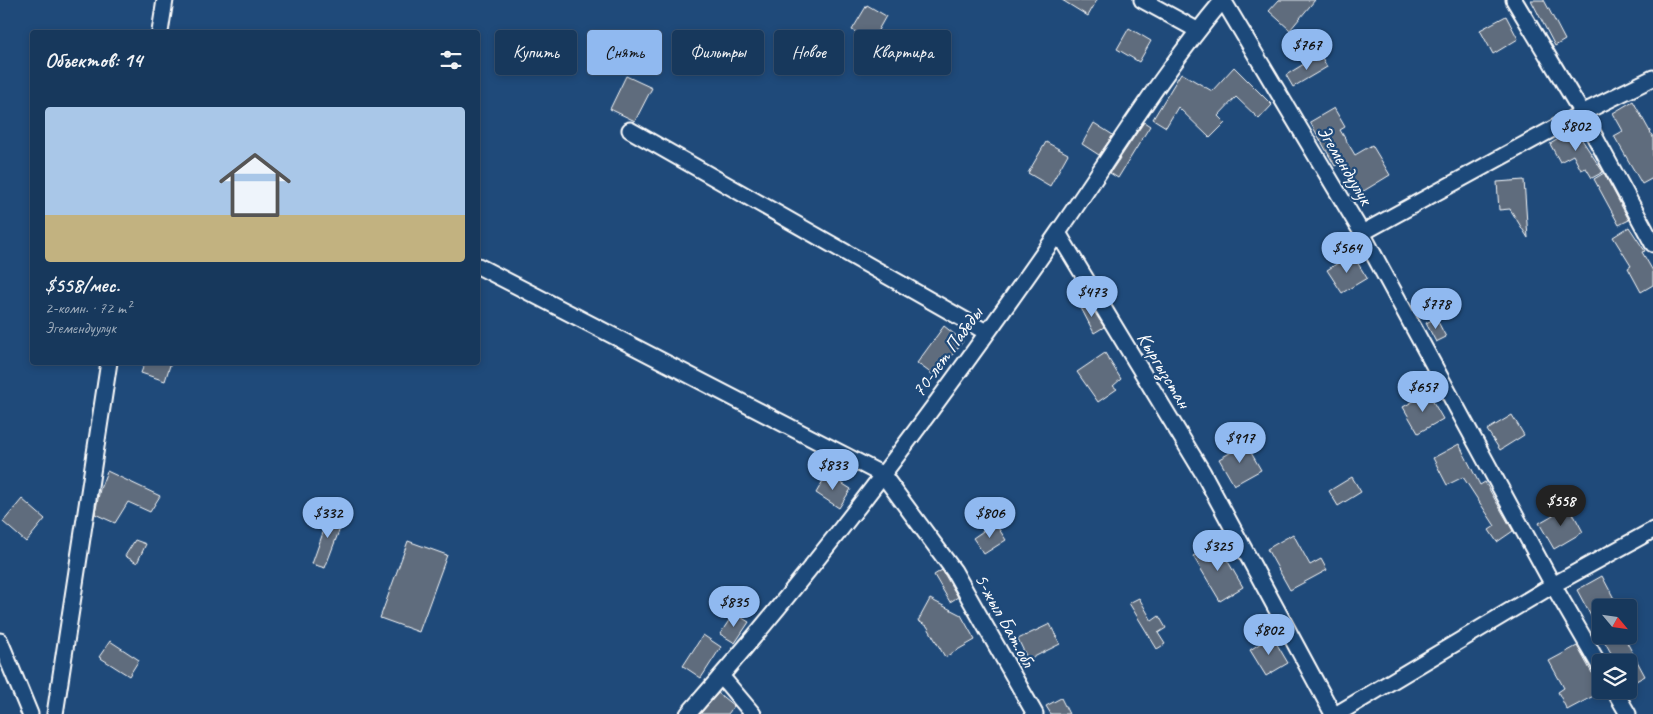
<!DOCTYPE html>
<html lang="ru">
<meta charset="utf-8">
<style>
:root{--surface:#17385c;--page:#244365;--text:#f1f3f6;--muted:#9eacbb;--line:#365272;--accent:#90b9f0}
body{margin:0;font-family:Caveat,sans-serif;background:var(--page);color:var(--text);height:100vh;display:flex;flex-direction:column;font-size:19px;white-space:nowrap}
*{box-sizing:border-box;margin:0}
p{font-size:16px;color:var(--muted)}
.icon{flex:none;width:28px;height:28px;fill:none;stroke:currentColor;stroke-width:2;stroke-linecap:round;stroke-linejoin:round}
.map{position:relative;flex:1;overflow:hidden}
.drawer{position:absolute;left:30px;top:30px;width:450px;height:335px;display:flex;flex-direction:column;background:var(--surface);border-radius:5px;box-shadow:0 2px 8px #0003,0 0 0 1px var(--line)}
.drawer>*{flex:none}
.banner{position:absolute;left:495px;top:30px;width:475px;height:45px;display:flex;gap:10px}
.needle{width:32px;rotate:119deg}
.tools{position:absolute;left:1592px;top:599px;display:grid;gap:10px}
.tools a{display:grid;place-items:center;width:45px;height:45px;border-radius:5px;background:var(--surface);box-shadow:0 2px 8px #0003,0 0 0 1px var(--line);font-size:25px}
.price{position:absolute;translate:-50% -42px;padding:0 11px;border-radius:18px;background:var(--accent);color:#111;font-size:16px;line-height:32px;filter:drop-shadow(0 1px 2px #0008)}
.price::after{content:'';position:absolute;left:50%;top:30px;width:15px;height:11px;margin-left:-8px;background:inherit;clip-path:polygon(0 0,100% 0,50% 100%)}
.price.on{background:#222;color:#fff}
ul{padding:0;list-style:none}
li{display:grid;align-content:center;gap:10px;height:265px;padding:0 15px}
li+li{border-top:1px solid var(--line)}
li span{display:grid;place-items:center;height:155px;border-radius:5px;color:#555}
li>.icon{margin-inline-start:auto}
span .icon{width:90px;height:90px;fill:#fffc;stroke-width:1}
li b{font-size:21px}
h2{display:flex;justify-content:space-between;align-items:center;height:60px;padding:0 15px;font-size:21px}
.chip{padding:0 18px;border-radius:5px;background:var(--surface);box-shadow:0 2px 8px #0003,0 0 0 1px var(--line);font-size:18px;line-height:45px}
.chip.on{background:var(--accent);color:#111}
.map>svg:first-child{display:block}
.building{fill:#5e6c7d;stroke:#fff}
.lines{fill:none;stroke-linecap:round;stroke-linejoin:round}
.street-casing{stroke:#fff;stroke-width:19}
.street{stroke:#1f4a7a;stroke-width:15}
.labels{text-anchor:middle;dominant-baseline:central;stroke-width:4.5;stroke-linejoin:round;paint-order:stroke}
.street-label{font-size:20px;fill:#fff;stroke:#1f4a7a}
</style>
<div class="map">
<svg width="1653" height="714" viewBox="0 0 1653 714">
<rect width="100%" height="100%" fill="#1f4a7a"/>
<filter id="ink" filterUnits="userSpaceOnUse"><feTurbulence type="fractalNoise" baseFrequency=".02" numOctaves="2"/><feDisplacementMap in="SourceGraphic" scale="10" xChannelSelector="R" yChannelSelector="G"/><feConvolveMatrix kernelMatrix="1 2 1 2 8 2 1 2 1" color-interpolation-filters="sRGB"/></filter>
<g filter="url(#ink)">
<g class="building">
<path d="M1062 0H1097L1088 16Z"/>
<path d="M1279 0H1315L1290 30 1269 11Z"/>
<path d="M1531 0H1544L1565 40 1555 46Z"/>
<path d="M867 5 886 16 872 41 852 30Z"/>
<path d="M1506 16 1518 39 1493 54 1480 30Z"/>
<path d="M1129 28 1151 41 1139 62 1117 49Z"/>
<path d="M1320 54 1327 67 1293 87 1286 75Z"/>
<path d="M1234 67 1272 105 1259 119 1236 97 1218 116 1225 123 1210 138 1178 107 1166 127 1153 119 1181 73 1212 91Z"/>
<path d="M626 76 652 88 635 121 610 109Z"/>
<path d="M1633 101 1653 137V178L1642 184 1614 136 1623 131 1613 113Z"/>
<path d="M1334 108 1345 127 1340 130 1355 155 1372 145 1390 175 1357 195 1338 164 1335 166 1310 122Z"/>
<path d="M1144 122 1150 126 1118 178 1110 173Z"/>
<path d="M1094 123 1113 135 1099 155 1082 144Z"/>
<path d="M1575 129 1603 172 1592 178 1586 168 1581 170 1573 155 1560 162 1550 144Z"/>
<path d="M1046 142 1068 154 1050 186 1028 173Z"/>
<path d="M1604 173 1629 220 1619 225 1594 179Z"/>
<path d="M1524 180 1528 238 1510 209 1499 210 1497 182Z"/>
<path d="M1629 227 1645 251 1642 252 1653 271V285L1641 292 1628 268 1631 266 1613 237Z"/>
<path d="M1352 254 1367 278 1342 293 1327 270Z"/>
<path d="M1088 302 1104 327 1094 333 1080 306Z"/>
<path d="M1436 318 1446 337 1436 342 1426 323Z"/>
<path d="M944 326 963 341 936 377 917 363Z"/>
<path d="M1105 353 1121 379 1113 386 1117 389 1098 402 1077 372Z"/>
<path d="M145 362H171L165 381 141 373Z"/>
<path d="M1428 393 1443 419 1418 433 1403 407Z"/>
<path d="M1512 415 1524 435 1500 450 1487 430Z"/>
<path d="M1246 444 1261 470 1234 485 1219 459Z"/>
<path d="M1459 444 1480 485 1485 482 1513 531 1497 542 1489 530 1495 526 1463 477 1447 485 1433 458Z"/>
<path d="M107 471 160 496 150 512 128 502 115 523 95 514 100 489Z"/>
<path d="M827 474 851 489 839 508 816 493Z"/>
<path d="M1352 477 1361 492 1338 506 1329 491Z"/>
<path d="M22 499 45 519 26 542 3 522Z"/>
<path d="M1569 506 1583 532 1554 549 1539 523Z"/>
<path d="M331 510 345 515 325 568 312 564Z"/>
<path d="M995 523 1006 540 984 554 973 538Z"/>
<path d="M1293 534 1310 565 1321 559 1327 570 1290 590 1267 549Z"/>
<path d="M135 540 146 544 137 563 125 556Z"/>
<path d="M408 541 447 555 419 632 380 618Z"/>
<path d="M1217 543 1243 587 1220 601 1193 556Z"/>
<path d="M942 570 958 597 950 602 934 575Z"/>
<path d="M1602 576 1619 608H1601V635L1577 590Z"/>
<path d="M1139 598 1152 621 1159 616 1166 628 1158 633 1165 644 1157 649 1129 603Z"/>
<path d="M930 599 961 615 975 640 945 657 927 626 918 621Z"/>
<path d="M734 613 749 622 735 643 720 634Z"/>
<path d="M1050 624 1060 644 1028 660 1018 639Z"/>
<path d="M703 635 721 647 701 678 683 666Z"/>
<path d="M1601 635H1623L1645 676 1629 685V662H1616Z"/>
<path d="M1272 636 1288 663 1266 676 1250 650Z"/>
<path d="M110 641 139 660 129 676 99 657Z"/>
<path d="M1577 646 1592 673 1601 677V692L1567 710 1558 692 1564 688 1549 661Z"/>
<path d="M718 693 734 706 728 714H700Z"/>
<path d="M1061 698 1069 714H1051L1046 706Z"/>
</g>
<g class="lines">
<defs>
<g id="street">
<path d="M1142 0 1197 30"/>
<path d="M1223 0 1362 233 1553 585 1601 668"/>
<path d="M1514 0 1582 113 1653 244"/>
<path d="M160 32 165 0"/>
<path d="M630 130 986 332"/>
<path d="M1058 233 1203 473 1333 714"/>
<path d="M1362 233 1582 113 1653 78"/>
<path d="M478 266 883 475 954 571 1035 714"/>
<path d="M0 641 30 714"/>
<path d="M721 676 753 714"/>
<path d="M1614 690 1628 714"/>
<path d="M55 714 109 362"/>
<path d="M688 714C821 563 942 399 1057 234 1112 155 1161 74 1223 0"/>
<path d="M1337 714 1553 585 1653 530"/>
</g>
</defs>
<use href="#street" class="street-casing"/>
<use href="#street" class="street"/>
</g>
</g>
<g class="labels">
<g class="street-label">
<text transform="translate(1345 165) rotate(59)">Эгемендуулук</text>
<text transform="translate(947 352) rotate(-54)">70-лет Пабеды</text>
<text transform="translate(1164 370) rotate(59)">Кыргызстан</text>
<text transform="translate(1005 620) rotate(61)">5-жыл Бат.обл</text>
</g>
</g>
</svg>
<div class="tools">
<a><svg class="needle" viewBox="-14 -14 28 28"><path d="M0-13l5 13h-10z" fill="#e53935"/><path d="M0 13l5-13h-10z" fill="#9eacbb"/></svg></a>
<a><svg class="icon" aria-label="layers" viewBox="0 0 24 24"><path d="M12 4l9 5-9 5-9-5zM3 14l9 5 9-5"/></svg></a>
</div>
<b class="price" style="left:1307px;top:71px">$767</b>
<b class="price" style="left:1576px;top:152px">$802</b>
<b class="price" style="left:1347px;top:274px">$564</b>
<b class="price" style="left:1092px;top:318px">$473</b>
<b class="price" style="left:1436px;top:330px">$778</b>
<b class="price" style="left:1423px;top:413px">$657</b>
<b class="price" style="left:1240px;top:464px">$917</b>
<b class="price" style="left:833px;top:491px">$833</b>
<b class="price on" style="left:1561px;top:527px">$558</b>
<b class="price" style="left:328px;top:539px">$332</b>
<b class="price" style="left:990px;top:539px">$806</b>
<b class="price" style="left:1218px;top:572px">$325</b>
<b class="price" style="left:734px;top:628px">$835</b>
<b class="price" style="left:1269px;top:656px">$802</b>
<div class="banner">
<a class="chip">Купить</a>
<a class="chip on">Снять</a>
<a class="chip">Фильтры</a>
<a class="chip">Новое</a>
<a class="chip">Квартира</a>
</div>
<section class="drawer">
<h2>Объектов: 14<svg class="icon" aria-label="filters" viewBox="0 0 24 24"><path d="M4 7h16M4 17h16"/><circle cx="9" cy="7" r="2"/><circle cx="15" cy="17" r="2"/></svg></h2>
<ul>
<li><span style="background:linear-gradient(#a9c7e8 70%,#c2b280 0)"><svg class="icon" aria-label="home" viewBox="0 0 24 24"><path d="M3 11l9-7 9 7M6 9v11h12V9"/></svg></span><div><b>$558/мес.</b><p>2-комн. · 72 m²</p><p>Эгемендуулук</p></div></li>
</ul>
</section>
</div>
